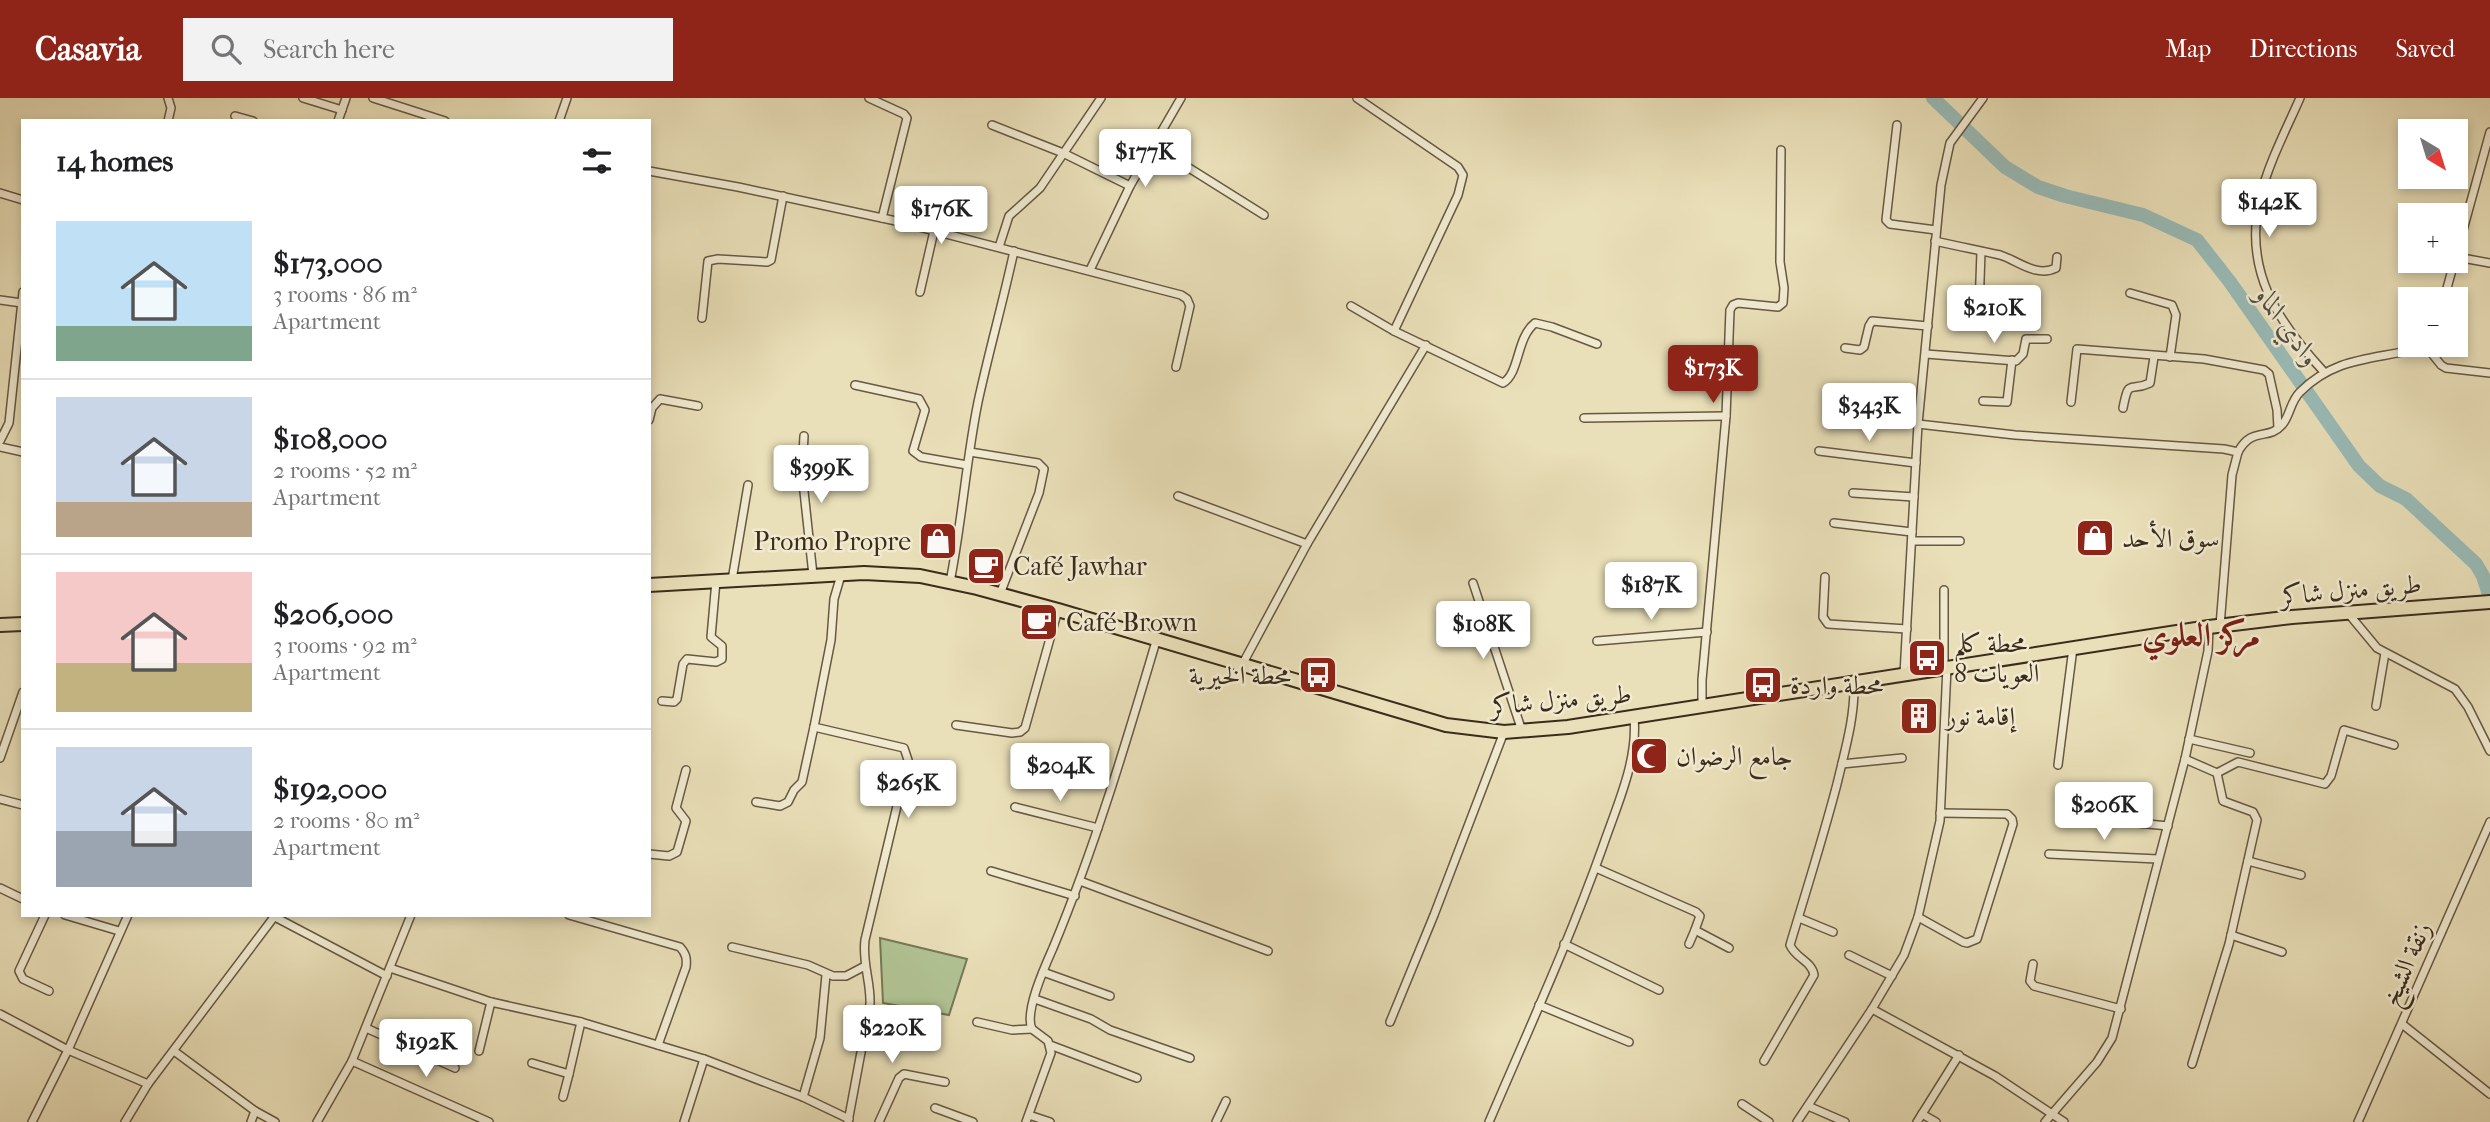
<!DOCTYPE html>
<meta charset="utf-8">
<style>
:root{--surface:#fff;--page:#f2f2f2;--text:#202124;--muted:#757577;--line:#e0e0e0;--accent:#8f2418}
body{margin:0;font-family:"IM FELL French Canon",Amiri,serif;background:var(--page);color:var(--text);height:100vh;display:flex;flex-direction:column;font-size:26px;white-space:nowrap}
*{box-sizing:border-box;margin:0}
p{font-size:23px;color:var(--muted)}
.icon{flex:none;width:38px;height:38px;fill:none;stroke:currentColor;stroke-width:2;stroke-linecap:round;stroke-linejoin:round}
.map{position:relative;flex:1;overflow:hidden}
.side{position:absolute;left:21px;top:21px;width:630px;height:798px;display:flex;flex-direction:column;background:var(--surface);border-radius:0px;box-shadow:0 4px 10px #0003}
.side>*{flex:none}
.needle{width:46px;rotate:142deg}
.controls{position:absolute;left:2398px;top:21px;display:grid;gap:14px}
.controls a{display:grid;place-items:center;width:70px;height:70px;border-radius:0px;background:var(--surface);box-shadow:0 4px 10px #0003;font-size:35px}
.price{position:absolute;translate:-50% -60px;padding:0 16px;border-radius:7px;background:#fff;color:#222;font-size:23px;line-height:46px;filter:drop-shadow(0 2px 4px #0008)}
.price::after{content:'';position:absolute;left:50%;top:42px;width:21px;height:16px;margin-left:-10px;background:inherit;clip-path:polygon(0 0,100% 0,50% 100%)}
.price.current{background:var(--accent);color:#fff}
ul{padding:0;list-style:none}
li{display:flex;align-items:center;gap:21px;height:175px;padding:0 35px}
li+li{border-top:2px solid var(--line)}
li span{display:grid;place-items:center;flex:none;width:196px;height:140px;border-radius:0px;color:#555}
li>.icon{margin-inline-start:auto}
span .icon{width:84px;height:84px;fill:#fffc;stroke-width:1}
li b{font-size:30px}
h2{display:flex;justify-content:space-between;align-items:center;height:84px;padding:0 35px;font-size:30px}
header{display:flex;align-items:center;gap:42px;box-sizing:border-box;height:98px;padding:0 35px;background:var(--accent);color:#fff}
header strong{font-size:33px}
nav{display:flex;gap:38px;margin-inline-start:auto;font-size:24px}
.search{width:490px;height:63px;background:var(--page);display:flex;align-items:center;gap:18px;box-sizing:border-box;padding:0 24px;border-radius:0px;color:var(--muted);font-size:26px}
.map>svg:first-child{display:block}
.green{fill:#b1c393;stroke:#767857;stroke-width:2}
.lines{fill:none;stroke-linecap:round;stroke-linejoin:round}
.river{stroke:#99bbb7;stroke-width:14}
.street-casing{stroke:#665942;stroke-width:10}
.primary-casing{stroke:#3a2c1b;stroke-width:16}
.street{stroke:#f1ead1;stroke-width:7}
.primary{stroke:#e9dfb8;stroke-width:12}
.labels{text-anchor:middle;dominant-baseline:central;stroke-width:5;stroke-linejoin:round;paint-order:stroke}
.poi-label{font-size:26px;fill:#3a2c1b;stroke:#f1ead1;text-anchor:start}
.street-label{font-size:26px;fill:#3a2c1b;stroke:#f1ead1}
.water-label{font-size:28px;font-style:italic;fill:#525042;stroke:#f1ead1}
.district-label{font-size:33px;font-weight:bold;fill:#7a1f14;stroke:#f1ead1}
</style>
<header>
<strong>Casavia</strong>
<div class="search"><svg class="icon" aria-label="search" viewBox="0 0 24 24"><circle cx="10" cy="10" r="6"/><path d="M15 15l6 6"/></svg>Search here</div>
<nav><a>Map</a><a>Directions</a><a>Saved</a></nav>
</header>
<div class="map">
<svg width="2490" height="1024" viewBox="0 0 2490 1024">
<rect width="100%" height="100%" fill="#e9dfb8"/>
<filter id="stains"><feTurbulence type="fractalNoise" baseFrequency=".00286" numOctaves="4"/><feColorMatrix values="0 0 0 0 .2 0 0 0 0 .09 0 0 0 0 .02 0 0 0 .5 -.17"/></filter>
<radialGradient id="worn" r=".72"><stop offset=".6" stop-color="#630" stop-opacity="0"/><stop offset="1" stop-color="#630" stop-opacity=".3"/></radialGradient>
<path class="green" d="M880 840 967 861 949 917 883 905Z"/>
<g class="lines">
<path class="river" d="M1933 0 2005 69 2038 89 2065 98 2143 117 2197 142 2230 184 2359 368 2380 388 2406 401 2476 466 2483 478 2490 500"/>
<defs>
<g id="street">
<path d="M168 0 171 10 168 23"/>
<path d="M303 0 342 12"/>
<path d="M373 0 445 23"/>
<path d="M869 0 904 16 907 20 882 120"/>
<path d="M1357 0 1458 69 1463 77 1458 97 1394 233"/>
<path d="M2300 0C2286 32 2268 66 2260 100 2243 172 2277 223 2324 274"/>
<path d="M235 18 253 23"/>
<path d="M338 23 346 0"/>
<path d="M559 23 567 0"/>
<path d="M992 27 1063 55 1130 88"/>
<path d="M1897 27 1886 122 1890 126 1936 132"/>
<path d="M1154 48 1264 117"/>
<path d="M649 73 738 89 896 123 1181 197 1187 201 1190 208 1176 269"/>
<path d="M0 95 23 102"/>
<path d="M1935 143C1956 148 1978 152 2000 157 2017 162 2036 180 2056 170L2057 159"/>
<path d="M999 149 1009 118 1040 90 1101 0"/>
<path d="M2457 159 2490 165"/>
<path d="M1090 172 1130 88 1181 0"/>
<path d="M920 194 934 133"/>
<path d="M2130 195 2172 207 2176 217 2170 259"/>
<path d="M2444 201 2490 34"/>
<path d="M0 202 22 205"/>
<path d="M1351 208 1394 233 1503 285C1520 275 1516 240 1535 225L1552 229 1597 246"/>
<path d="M1979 210 1981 154"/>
<path d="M702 220 708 163 718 161 767 164 771 162 783 98"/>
<path d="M1845 250 1860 252 1864 249 1869 228 1872 223 1928 228"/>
<path d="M1926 256 2016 263 2023 256 2026 241H2047"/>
<path d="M855 287 919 301 925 312 913 353 921 359 967 367"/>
<path d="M1983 303 2007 304 2012 262"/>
<path d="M2071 304 2077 251 2204 261 2264 272 2269 276 2277 312 2278 330"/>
<path d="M2123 310C2129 279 2129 295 2150 285L2154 259"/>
<path d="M1584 320 1726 318"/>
<path d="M649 322 652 310 660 301 698 308"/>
<path d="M1918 326 2015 337 2224 351 2238 354 2232 377 2220 528"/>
<path d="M804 338 802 375 813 477"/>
<path d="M0 343 9 325 23 194"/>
<path d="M0 349 23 354"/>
<path d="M1819 353 1916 365"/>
<path d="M970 354 1038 365 1044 371 1039 395 1000 496"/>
<path d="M2238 354C2252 328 2268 343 2282 327 2290 318 2290 304 2300 294 2336 258 2374 262 2420 250L2429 252 2441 267 2446 270 2490 275"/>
<path d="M1853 395 1914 399"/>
<path d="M1178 398 1307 446"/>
<path d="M1834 425 1912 434"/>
<path d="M1912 443H1960"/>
<path d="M841 477 834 501 831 542 814 629 904 650 908 662 865 842C862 865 871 884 870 906L848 1024"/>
<path d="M1825 479 1823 519 1828 526 1907 531"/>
<path d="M732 482 748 387"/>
<path d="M950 484C962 424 966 363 978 304 989 253 1003 204 1014 153"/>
<path d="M1473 485 1522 633"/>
<path d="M1944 492V570"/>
<path d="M2348 515 2377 550 2455 591 2468 609 2490 653"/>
<path d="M1597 543 1707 534"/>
<path d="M1242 567 1307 446 1426 247"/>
<path d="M1904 576 1918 326 1941 87 1950 45 1983 0"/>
<path d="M662 603 674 604 677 601 683 566 687 561 716 564 722 561V548L711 539 716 483"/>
<path d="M2376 608 2385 555"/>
<path d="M1702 609V582L1726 318 1730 212 1733 207 1738 205 1778 209 1783 205 1784 190 1780 164 1781 52"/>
<path d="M956 627 1012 635 1020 634 1025 630 1058 512"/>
<path d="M2189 641 2250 655"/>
<path d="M0 660 23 594"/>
<path d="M2185 661 2217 675 2223 703 2253 714 2257 722 2229 846 2192 966"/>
<path d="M1842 666 1902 660"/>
<path d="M2058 667 2073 550"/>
<path d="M2217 675 2238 664 2325 686 2331 678 2344 632 2394 647"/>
<path d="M0 701 23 707"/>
<path d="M756 704 780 708 788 704 794 692 802 684 814 629"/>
<path d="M1015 709 1098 730"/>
<path d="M2066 718 2168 728"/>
<path d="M649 756 669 758 677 754 686 723 676 710 686 672"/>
<path d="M2049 756 2158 761"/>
<path d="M2248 763 2301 777"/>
<path d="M1596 770 1696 814 1700 818 1695 832 1729 850"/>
<path d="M991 773 1075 798"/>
<path d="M1080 783 1268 853"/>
<path d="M0 790 23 801"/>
<path d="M45 817 19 873 23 881 49 893"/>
<path d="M65 817 119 833"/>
<path d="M128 817 68 952 148 986"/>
<path d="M569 817 680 849C686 856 687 860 686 869L658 947"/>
<path d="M273 818 387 878"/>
<path d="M1918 819 1963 844 1967 845 1977 841 2013 726 2012 721 2007 716 1940 715"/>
<path d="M1799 820 1833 834"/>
<path d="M2231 837 2282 854"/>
<path d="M1564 846 1659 892"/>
<path d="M1689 846 1695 832"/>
<path d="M732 849 808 867 833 878H846L865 868"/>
<path d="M1849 857 1892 878"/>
<path d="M2033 866 2030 883 2034 888 2121 911"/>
<path d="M390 870 491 904 581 924 704 961 803 999 849 1021"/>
<path d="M1043 874 1110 898"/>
<path d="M1035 901 1091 921 1110 932 1190 960"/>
<path d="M1539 907 1629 944"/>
<path d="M1872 911 1995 978 2064 1024"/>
<path d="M0 916 68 952 32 1024"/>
<path d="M977 924 1012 932 1032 931"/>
<path d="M1390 924 1434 817 1504 634"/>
<path d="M2402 926 2490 996"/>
<path d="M366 930 455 970"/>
<path d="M1050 947 1137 980"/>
<path d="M174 953 255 1013 275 1024"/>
<path d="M479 953 491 904"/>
<path d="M352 963 489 1024"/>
<path d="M1764 963 1814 877C1812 863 1795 860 1790 847 1806 793 1823 740 1837 686 1845 652 1855 619 1854 585"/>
<path d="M532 965 569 976 581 924"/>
<path d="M563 999 569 976"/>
<path d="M803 999 820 940 826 877"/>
<path d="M1742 1006 1769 1024"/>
<path d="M1808 1008 1845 1024"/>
<path d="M935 1010 973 1024"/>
<path d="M1922 1016 1936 1024"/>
<path d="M1029 1017 1050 1024"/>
<path d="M125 1024 148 986 274 819"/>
<path d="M251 1024 255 1013"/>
<path d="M317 1024 352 963 411 817"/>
<path d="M684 1024 704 961"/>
<path d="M879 1024 899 980 904 976 945 984"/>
<path d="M1026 1024 1051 955 1048 943 1032 931C1024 914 1045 868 1053 850 1095 749 1126 645 1157 540"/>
<path d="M1216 1024 1226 1003"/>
<path d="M1489 1024C1528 933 1570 841 1603 748 1617 707 1638 663 1634 619"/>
<path d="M1797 1024 1872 911 1904 857 1918 819 1940 723 1947 569"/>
<path d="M1917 1024 1959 957"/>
<path d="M2045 1024 2097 964 2112 940 2185 661 2208 553 2209 529"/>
<path d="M2358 1024 2490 724"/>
</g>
<g id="primary">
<path d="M649 487 864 475 920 478 977 490 1058 512 1446 627 1504 634 1568 629 2209 529 2292 519 2490 504"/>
<path d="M0 527 23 526"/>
</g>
</defs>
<use href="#street" class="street-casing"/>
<use href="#primary" class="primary-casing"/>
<use href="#street" class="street"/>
<use href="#primary" class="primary"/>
</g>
<defs>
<symbol id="shop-square" viewBox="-11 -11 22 22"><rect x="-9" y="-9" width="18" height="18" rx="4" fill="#8f2418" stroke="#f1ead1"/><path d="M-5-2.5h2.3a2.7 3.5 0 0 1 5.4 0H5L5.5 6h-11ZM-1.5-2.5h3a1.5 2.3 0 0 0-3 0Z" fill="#fff"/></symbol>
<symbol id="cafe-square" viewBox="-11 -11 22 22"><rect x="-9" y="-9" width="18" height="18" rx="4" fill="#8f2418" stroke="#f1ead1"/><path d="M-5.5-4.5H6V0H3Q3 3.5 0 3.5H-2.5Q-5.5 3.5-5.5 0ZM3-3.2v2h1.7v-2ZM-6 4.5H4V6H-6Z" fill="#fff"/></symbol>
<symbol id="bus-square" viewBox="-11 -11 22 22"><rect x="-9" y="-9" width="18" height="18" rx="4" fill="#8f2418" stroke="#f1ead1"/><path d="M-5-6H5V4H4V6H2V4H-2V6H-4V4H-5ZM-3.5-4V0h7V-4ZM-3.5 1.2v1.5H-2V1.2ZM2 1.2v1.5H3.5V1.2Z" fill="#fff"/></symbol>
<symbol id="building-square" viewBox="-11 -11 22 22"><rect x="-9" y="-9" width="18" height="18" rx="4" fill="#8f2418" stroke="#f1ead1"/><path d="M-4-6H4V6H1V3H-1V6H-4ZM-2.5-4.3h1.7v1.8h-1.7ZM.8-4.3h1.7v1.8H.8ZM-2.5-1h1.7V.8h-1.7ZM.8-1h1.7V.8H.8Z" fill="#fff"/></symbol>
<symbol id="mosque-square" viewBox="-11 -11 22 22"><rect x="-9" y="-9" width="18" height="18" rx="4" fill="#8f2418" stroke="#f1ead1"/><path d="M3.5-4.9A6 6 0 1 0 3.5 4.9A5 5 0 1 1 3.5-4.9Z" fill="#fff"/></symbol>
</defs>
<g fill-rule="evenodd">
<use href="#shop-square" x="2073" y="418" width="44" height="44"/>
<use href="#shop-square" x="916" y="421" width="44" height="44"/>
<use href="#cafe-square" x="964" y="446" width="44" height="44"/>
<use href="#cafe-square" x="1017" y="502" width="44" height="44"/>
<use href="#bus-square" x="1905" y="538" width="44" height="44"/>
<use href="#bus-square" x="1296" y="555" width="44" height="44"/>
<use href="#bus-square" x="1741" y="565" width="44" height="44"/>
<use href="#building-square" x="1897" y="596" width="44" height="44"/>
<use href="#mosque-square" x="1627" y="636" width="44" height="44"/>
</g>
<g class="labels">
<g class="poi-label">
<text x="2122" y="440">سوق الأحد</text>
<text x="911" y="443" text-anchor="end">Promo Propre</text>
<text x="1013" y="468">Café Jawhar</text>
<text x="1066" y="524">Café Brown</text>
<text x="1954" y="545">محطة كلم<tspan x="1954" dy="30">8 العويات</tspan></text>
<text x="1291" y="577" text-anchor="end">محطة الخيرية</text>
<text x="1790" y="587">محطة واردة</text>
<text x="1946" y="618">إقامة نور</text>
<text x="1676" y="658">جامع الرضوان</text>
</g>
<g class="street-label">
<text transform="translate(2351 492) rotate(-5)">طريق منزل شاكر</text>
<text transform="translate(1561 602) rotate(-5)">طريق منزل شاكر</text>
<text transform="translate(2406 866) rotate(-67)">زنقة الشيخ</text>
</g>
<g class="water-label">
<text transform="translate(2288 228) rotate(54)">وادي الماو</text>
</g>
<g class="district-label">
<text x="2201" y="537">مركز العلوي</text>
</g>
</g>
<rect width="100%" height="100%" filter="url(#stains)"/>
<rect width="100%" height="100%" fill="url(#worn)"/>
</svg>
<div class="controls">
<a><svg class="needle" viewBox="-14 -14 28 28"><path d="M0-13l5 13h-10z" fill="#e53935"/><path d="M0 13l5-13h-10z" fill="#757577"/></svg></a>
<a>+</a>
<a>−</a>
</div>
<b class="price" style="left:1145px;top:91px">$177K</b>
<b class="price" style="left:2269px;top:141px">$142K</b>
<b class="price" style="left:941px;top:148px">$176K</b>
<b class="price" style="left:1994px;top:247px">$210K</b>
<b class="price current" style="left:1713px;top:307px">$173K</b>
<b class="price" style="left:1869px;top:345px">$343K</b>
<b class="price" style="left:821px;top:407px">$399K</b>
<b class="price" style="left:1651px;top:524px">$187K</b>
<b class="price" style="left:1483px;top:563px">$108K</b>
<b class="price" style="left:1060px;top:705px">$204K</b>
<b class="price" style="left:908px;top:722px">$265K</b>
<b class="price" style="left:2104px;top:744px">$206K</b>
<b class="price" style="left:892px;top:967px">$220K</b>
<b class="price" style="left:426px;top:981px">$192K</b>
<section class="side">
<h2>14 homes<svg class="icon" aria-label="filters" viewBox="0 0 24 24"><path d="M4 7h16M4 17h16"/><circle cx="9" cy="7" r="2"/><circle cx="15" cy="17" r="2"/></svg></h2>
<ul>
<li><span style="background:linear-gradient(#bfe0f5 75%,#7fa58c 0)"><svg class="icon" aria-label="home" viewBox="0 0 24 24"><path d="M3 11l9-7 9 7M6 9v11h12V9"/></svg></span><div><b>$173,000</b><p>3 rooms · 86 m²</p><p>Apartment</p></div></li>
<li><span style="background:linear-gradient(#c9d6e8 75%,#b9a48a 0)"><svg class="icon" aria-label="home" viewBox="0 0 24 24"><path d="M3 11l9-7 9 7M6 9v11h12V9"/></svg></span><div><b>$108,000</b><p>2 rooms · 52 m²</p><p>Apartment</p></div></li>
<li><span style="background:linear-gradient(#f6c9c9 65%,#c2b280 0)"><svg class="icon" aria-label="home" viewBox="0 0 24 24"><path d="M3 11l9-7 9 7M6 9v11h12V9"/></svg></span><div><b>$206,000</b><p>3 rooms · 92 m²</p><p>Apartment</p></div></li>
<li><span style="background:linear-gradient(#c9d6e8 60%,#9aa5b1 0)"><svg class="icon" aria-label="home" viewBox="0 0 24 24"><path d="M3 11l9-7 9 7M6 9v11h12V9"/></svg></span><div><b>$192,000</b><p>2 rooms · 80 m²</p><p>Apartment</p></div></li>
</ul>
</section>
</div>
